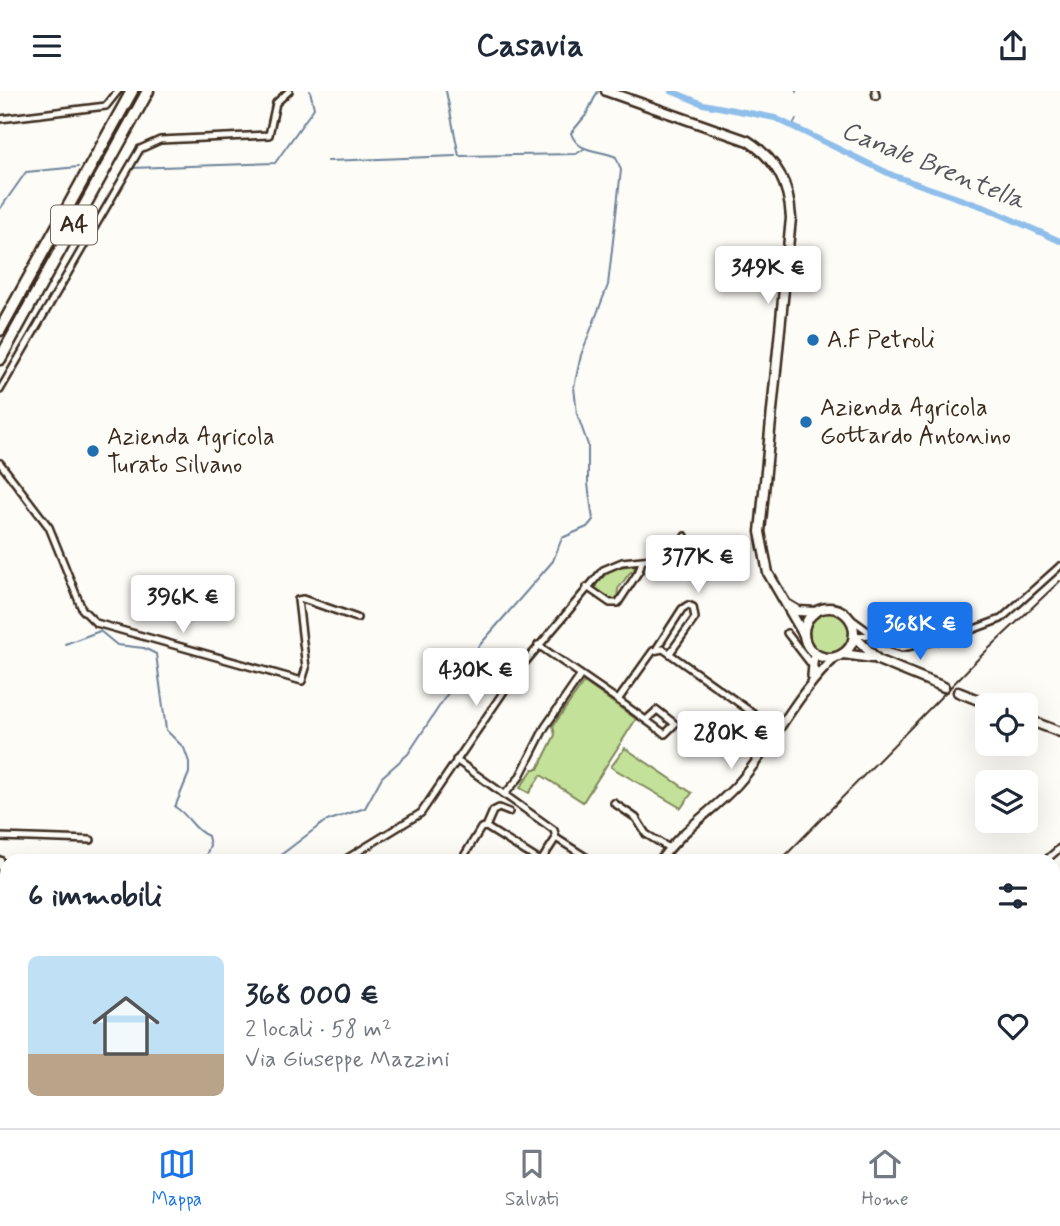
<!DOCTYPE html>
<html lang="it">
<meta charset="utf-8">
<style>
:root{--surface:#fff;--page:#f6f6f7;--text:#1f2937;--muted:#747a83;--line:#e0e1e3;--accent:#1a73e8}
body{margin:0;font-family:Mynerve,sans-serif;background:var(--page);color:var(--text);height:100vh;display:flex;flex-direction:column;font-size:26px;white-space:nowrap}
*{box-sizing:border-box;margin:0}
p{font-size:23px;color:var(--muted)}
.icon{flex:none;width:38px;height:38px;fill:none;stroke:currentColor;stroke-width:2;stroke-linecap:round;stroke-linejoin:round}
.map{position:relative;flex:1;overflow:hidden}
.panel{position:absolute;left:0px;top:763px;width:1060px;height:275px;display:flex;flex-direction:column;background:var(--surface);border-radius:21px 21px 0 0;box-shadow:0 7px 28px #0002}
.panel>*{flex:none}
.tools{position:absolute;left:975px;top:602px;display:grid;gap:14px}
.tools a{display:grid;place-items:center;width:63px;height:63px;border-radius:10px;background:var(--surface);box-shadow:0 7px 28px #0002;font-size:35px}
.price{position:absolute;translate:-50% -60px;padding:0 16px;border-radius:7px;background:#fff;color:#222;font-size:23px;line-height:46px;filter:drop-shadow(0 2px 4px #0008)}
.price::after{content:'';position:absolute;left:50%;top:42px;width:21px;height:16px;margin-left:-10px;background:inherit;clip-path:polygon(0 0,100% 0,50% 100%)}
.price.on{background:var(--accent);color:#fff}
ul{padding:0;list-style:none}
li{display:flex;align-items:center;gap:21px;height:175px;padding:0 28px}
li+li{border-top:2px solid var(--line)}
li span{display:grid;place-items:center;flex:none;width:196px;height:140px;border-radius:10px;color:#555}
li>.icon{margin-inline-start:auto}
span .icon{width:84px;height:84px;fill:#fffc;stroke-width:1}
li b{font-size:30px}
h2{display:flex;justify-content:space-between;align-items:center;height:84px;padding:0 28px;font-size:30px}
header{display:flex;justify-content:space-between;align-items:center;height:91px;padding:0 28px;background:var(--surface);font-size:32px;font-weight:700}
.dock{display:flex;justify-content:space-around;align-items:center;height:98px;border-top:2px solid var(--line);background:var(--surface);font-size:19px;color:var(--muted)}
.dock a{display:grid;justify-items:center;gap:4px}
.dock .on{color:var(--accent)}
.map>svg:first-child{display:block}
.green{fill:#c3e199;stroke:#7f865c;stroke-width:2}
.lines{fill:none;stroke-linecap:round;stroke-linejoin:round}
.stream{stroke:#6d8398;stroke-width:2}
.canal{stroke:#8ebee9;stroke-width:6}
.minor-casing{stroke:#3b2a1e;stroke-width:10}
.tertiary-casing{stroke:#3b2a1e;stroke-width:12}
.secondary-casing{stroke:#3b2a1e;stroke-width:13}
.motorway-casing{stroke:#3b2a1e;stroke-width:15}
.minor{stroke:#fdfcf7;stroke-width:5}
.tertiary{stroke:#fdfcf7;stroke-width:7}
.secondary{stroke:#fdfcf7;stroke-width:8}
.motorway{stroke:#fdfcf7;stroke-width:10}
.rail{stroke:#3b2a1e;stroke-width:2}
.poi-dot{fill:#1f6fb2;stroke:#fdfcf7;stroke-width:2.5}
.labels{text-anchor:middle;dominant-baseline:central;stroke-width:6;stroke-linejoin:round;paint-order:stroke}
.shield{fill:#fdfcf7;stroke:#75695f;stroke-width:2}
.shield-label{font-size:23px;font-weight:bold;fill:#3b2a1e}
.poi-label{font-size:24px;fill:#3b2a1e;stroke:#fdfcf7;text-anchor:start}
.water-label{font-size:26px;font-style:italic;fill:#54565b;stroke:#fdfcf7}
</style>
<header><svg class="icon" aria-label="menu" viewBox="0 0 24 24"><path d="M4 6h16M4 12h16M4 18h16"/></svg>Casavia<svg class="icon" aria-label="share" viewBox="0 0 24 24"><path d="M12 15V3M7 8l5-5 5 5M5 13v7h14v-7"/></svg></header>
<div class="map">
<svg width="1060" height="1037" viewBox="0 0 1060 1037">
<rect width="100%" height="100%" fill="#fdfcf7"/>
<filter id="ink" filterUnits="userSpaceOnUse"><feTurbulence type="fractalNoise" baseFrequency=".0143" numOctaves="2"/><feDisplacementMap in="SourceGraphic" scale="14" xChannelSelector="R" yChannelSelector="G"/><feConvolveMatrix kernelMatrix="1 2 1 2 8 2 1 2 1" color-interpolation-filters="sRGB"/></filter>
<g filter="url(#ink)">
<g class="green">
<path d="M635 474 633 483 631 480 618 498 617 507 612 509 596 499V492L613 477Z"/>
<circle cx="829" cy="542" r="21"/>
<path d="M584 591 636 628 583 711 541 684 529 702 520 697 533 678H538L555 644 553 635Z"/>
<path d="M625 657 692 702 681 717 611 676Z"/>
</g>
<g class="lines">
<g class="stream">
<path d="M446 0 459 65 576 63 584 58"/>
<path d="M796 0V1"/>
<path d="M792 36 796 28"/>
<path d="M328 70 456 65"/>
<path d="M131 77 275 72 314 17 310 0"/>
<path d="M0 118 26 81 78 76"/>
<path d="M65 553 100 540 117 554 144 557 156 563 166 639 184 657 189 671V682L175 716C189 724 193 739 208 745L210 754 204 770"/>
<path d="M273 770 324 731 365 717 382 686 408 663 478 556 553 470 562 447 587 436 593 429 588 393V354L577 323 574 296 581 264 608 194 621 79 616 66C600 58 578 63 571 42L586 24 598 0"/>
<path d="M223 1037 240 1031"/>
</g>
<path class="canal" d="M671 0 703 13 775 27 892 84 986 117 1060 150"/>
<defs>
<g id="minor">
<path d="M875 0 876 5"/>
<path d="M0 28 106 15 118 0"/>
<path d="M0 299 140 58 160 49 269 44 276 12 289 0"/>
<path d="M0 372 49 436 82 518 96 532 302 590 306 577 298 509 303 508 357 527"/>
<path d="M587 496 610 512H618L639 480 642 470"/>
<path d="M843 522 883 551 902 557 950 547 1001 528 1060 475"/>
<path d="M787 542 818 582"/>
<path d="M854 545 873 544"/>
<path d="M538 554 618 609 653 560 663 558 778 640"/>
<path d="M657 557 682 518 688 514 693 516 695 527 670 562"/>
<path d="M618 609 665 643 675 633 657 619 646 629"/>
<path d="M456 669 554 739 556 747 541 770"/>
<path d="M504 704 519 687 545 636 581 584"/>
<path d="M614 712 636 727 646 743 669 757"/>
<path d="M486 736 493 720 499 717 509 721"/>
<path d="M0 746 91 749"/>
<path d="M556 747 592 770"/>
<path d="M343 770 421 722 517 581 603 479 622 471 683 465 687 461 685 445"/>
<path d="M461 770 481 737 486 736 540 770"/>
<path d="M1045 770 1060 757"/>
<path d="M0 980H7"/>
<path d="M416 1037 423 1031"/>
</g>
<g id="tertiary">
<path d="M812 585 814 562"/>
<path d="M0 770 7 795"/>
<path d="M660 770C681 739 712 721 737 694 774 654 795 603 836 566"/>
<path d="M0 975 7 902"/>
<path d="M479 1031 482 1037"/>
</g>
<g id="secondary">
<path d="M606 0 748 50C777 69 789 93 791 127L760 441 768 482 804 544"/>
<path d="M788 514 798 520 816 521"/>
<circle cx="829" cy="542" r="25"/>
<path d="M854 545 878 569 944 596"/>
<path d="M843 563 872 567"/>
<path d="M958 601 991 614"/>
<path d="M1026 628 1060 641"/>
</g>
<g id="motorway">
<path d="M0 239 132 0"/>
<path d="M0 268 148 0"/>
</g>
</defs>
<use href="#minor" class="minor-casing"/>
<use href="#tertiary" class="tertiary-casing"/>
<use href="#secondary" class="secondary-casing"/>
<use href="#motorway" class="motorway-casing"/>
<use href="#minor" class="minor"/>
<use href="#tertiary" class="tertiary"/>
<use href="#secondary" class="secondary"/>
<use href="#motorway" class="motorway"/>
<g class="rail">
<path d="M780 770 981 565 1060 490"/>
<path d="M522 1037 528 1031"/>
</g>
</g>
</g>
<g class="poi-dot">
<circle cx="813" cy="249" r="7"/>
<circle cx="806" cy="331" r="7"/>
<circle cx="93" cy="360" r="7"/>
</g>
<g class="labels">
<rect class="shield" x="51" y="114.5" width="46" height="39" rx="5"/>
<g class="shield-label">
<text x="74" y="134">A4</text>
</g>
<g class="poi-label">
<text x="827" y="249">A.F Petroli</text>
<text x="820" y="317">Azienda Agricola<tspan x="820" dy="28">Gottardo Antonino</tspan></text>
<text x="107" y="346">Azienda Agricola<tspan x="107" dy="28">Turato Silvano</tspan></text>
</g>
<g class="water-label">
<text transform="translate(933 75) rotate(22)">Canale Brentella</text>
</g>
</g>
</svg>
<div class="tools">
<a><svg class="icon" aria-label="locate" viewBox="0 0 24 24"><circle cx="12" cy="12" r="6"/><path d="M12 2v4M12 18v4M2 12h4M18 12h4"/></svg></a>
<a><svg class="icon" aria-label="layers" viewBox="0 0 24 24"><path d="M12 4l9 5-9 5-9-5zM3 14l9 5 9-5"/></svg></a>
</div>
<b class="price" style="left:768px;top:215px">349K €</b>
<b class="price" style="left:698px;top:504px">377K €</b>
<b class="price" style="left:183px;top:544px">396K €</b>
<b class="price on" style="left:920px;top:571px">368K €</b>
<b class="price" style="left:476px;top:617px">430K €</b>
<b class="price" style="left:731px;top:680px">280K €</b>
<section class="panel">
<h2>6 immobili<svg class="icon" aria-label="filters" viewBox="0 0 24 24"><path d="M4 7h16M4 17h16"/><circle cx="9" cy="7" r="2"/><circle cx="15" cy="17" r="2"/></svg></h2>
<ul>
<li><span style="background:linear-gradient(#bfe0f5 70%,#b9a48a 0)"><svg class="icon" aria-label="home" viewBox="0 0 24 24"><path d="M3 11l9-7 9 7M6 9v11h12V9"/></svg></span><div><b>368 000 €</b><p>2 locali · 58 m²</p><p>Via Giuseppe Mazzini</p></div><svg class="icon" aria-label="heart" viewBox="0 0 24 24"><path d="M12 20l-8-8c-3-5 5-10 8-4 3-6 11-1 8 4z"/></svg></li>
</ul>
</section>
</div>
<nav class="dock">
<a class="on"><svg class="icon" aria-label="map" viewBox="0 0 24 24"><path d="M3 6l6-2 6 2 6-2v14l-6 2-6-2-6 2zM9 4v14M15 6v14"/></svg>Mappa</a>
<a><svg class="icon" aria-label="saved" viewBox="0 0 24 24"><path d="M7 4h10v16l-5-4-5 4z"/></svg>Salvati</a>
<a><svg class="icon" aria-label="home" viewBox="0 0 24 24"><path d="M3 11l9-7 9 7M6 9v11h12V9"/></svg>Home</a>
</nav>
